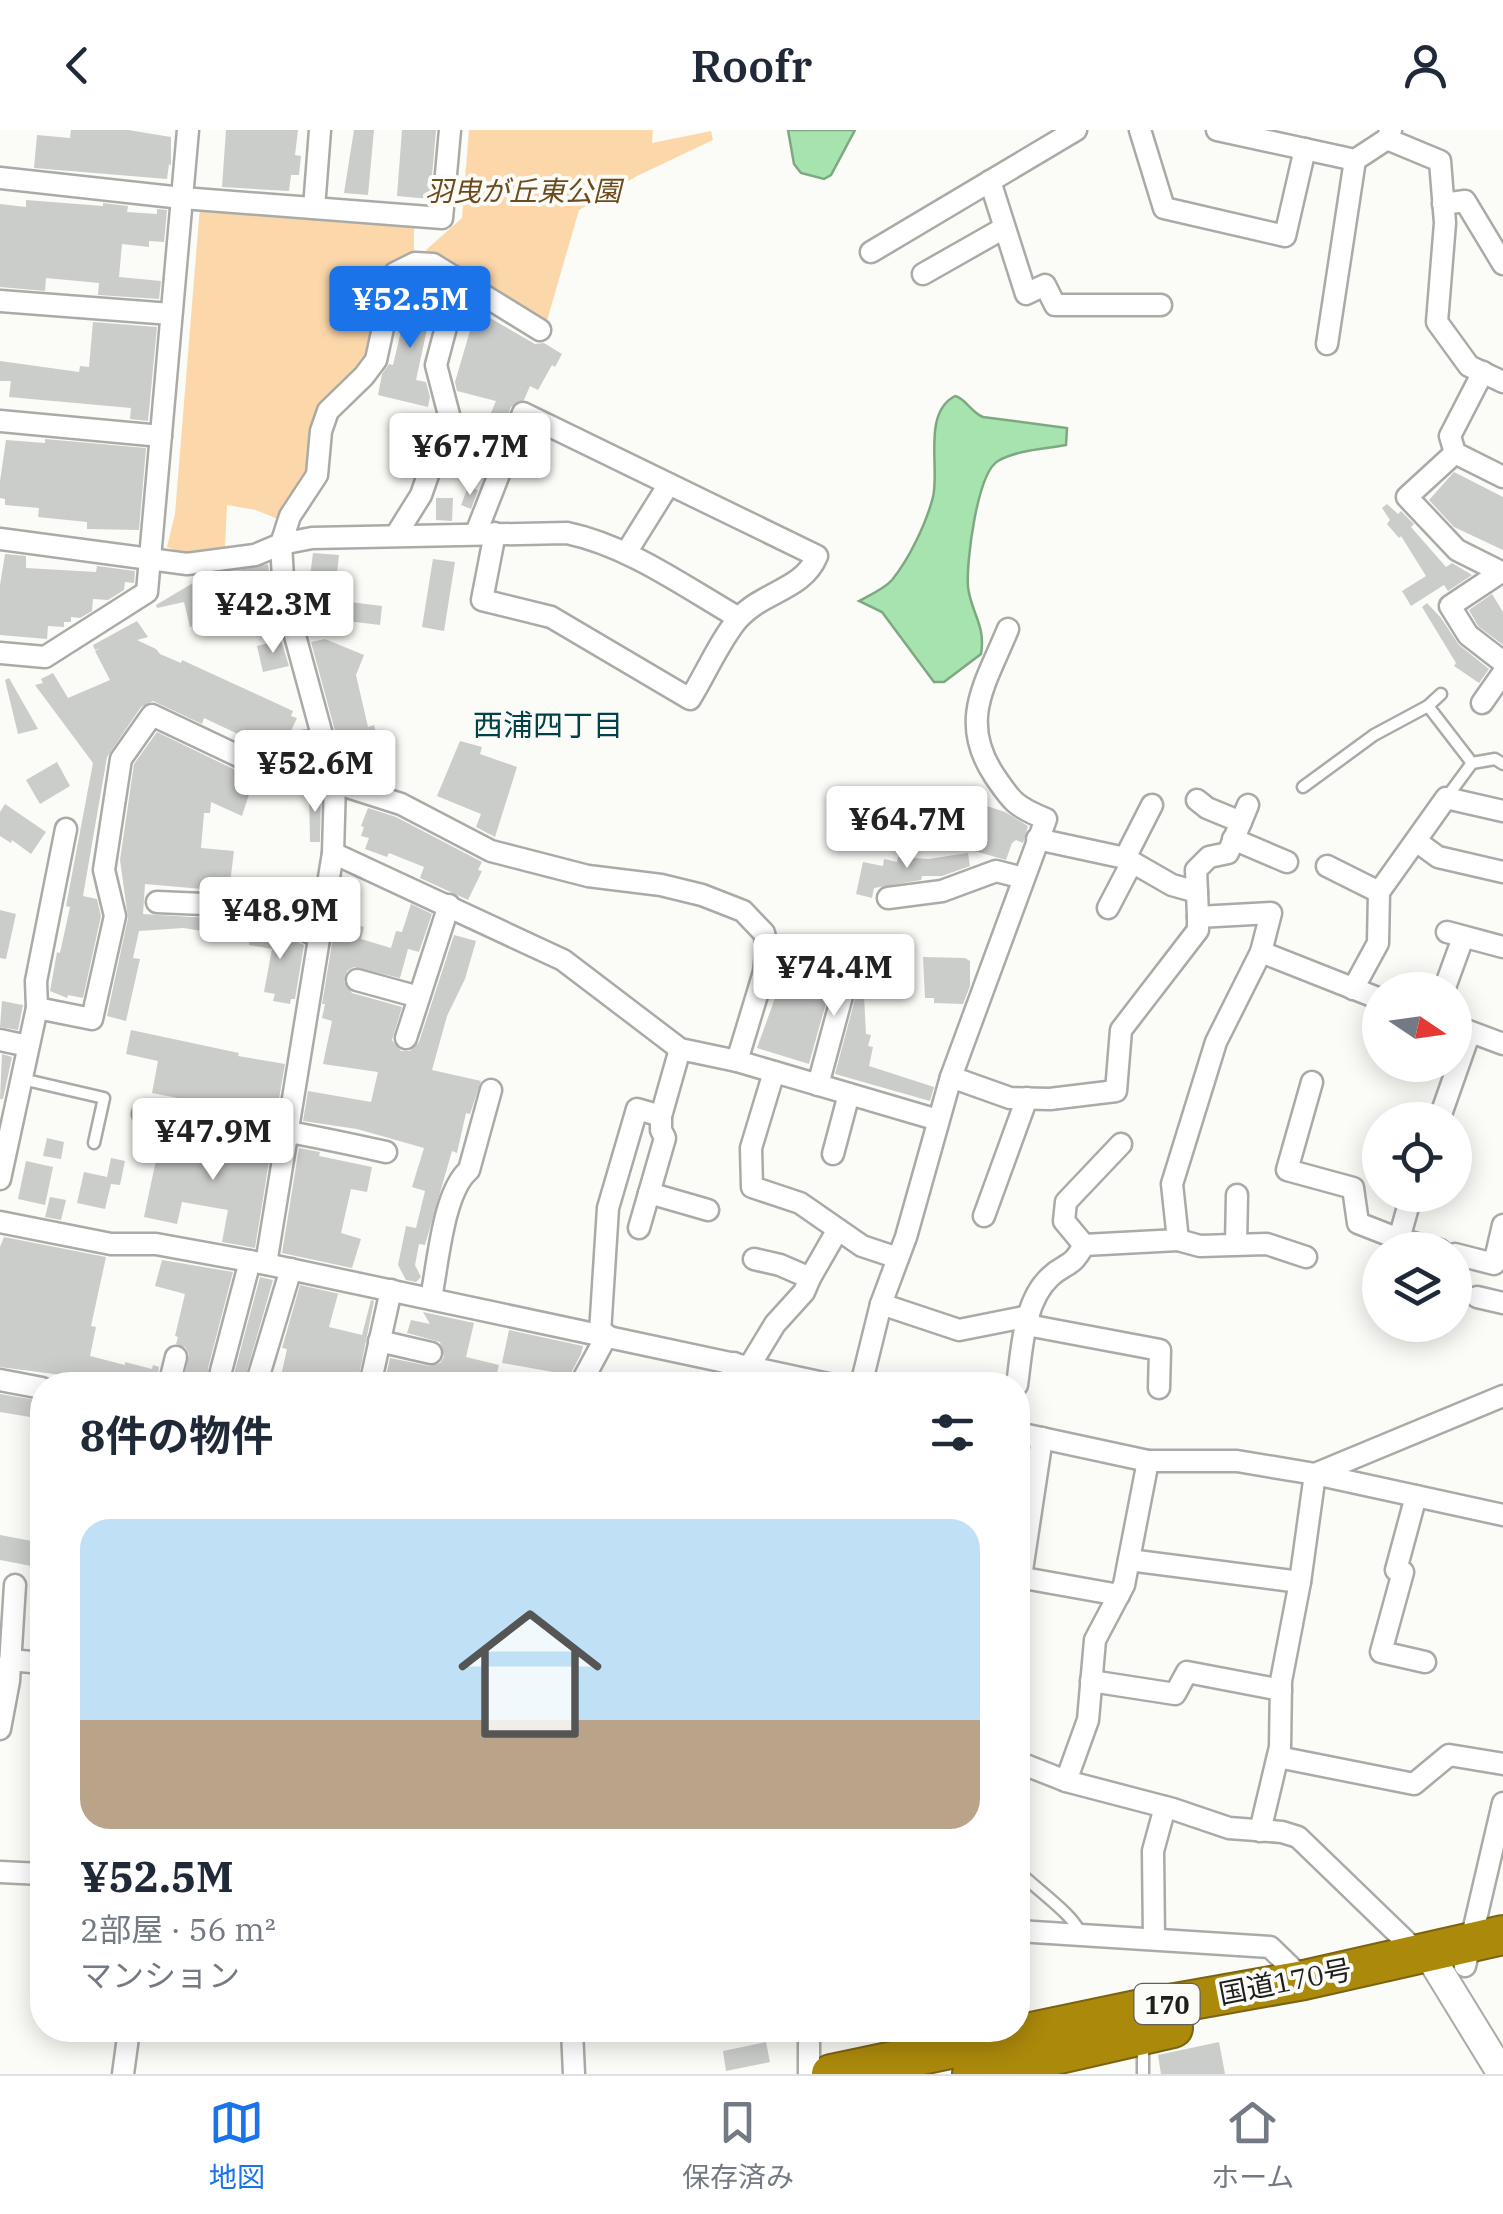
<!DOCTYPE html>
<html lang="ja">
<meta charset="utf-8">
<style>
:root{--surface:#fff;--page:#f2f2f3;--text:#1f2937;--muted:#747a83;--line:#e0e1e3;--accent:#1a73e8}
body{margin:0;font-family:"IBM Plex Serif","Noto Sans JP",serif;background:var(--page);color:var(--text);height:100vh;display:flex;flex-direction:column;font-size:38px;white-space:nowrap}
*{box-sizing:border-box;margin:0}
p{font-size:32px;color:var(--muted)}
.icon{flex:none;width:55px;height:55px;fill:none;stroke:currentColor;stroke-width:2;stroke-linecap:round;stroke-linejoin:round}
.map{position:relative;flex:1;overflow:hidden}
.panel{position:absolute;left:30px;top:1242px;width:1000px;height:670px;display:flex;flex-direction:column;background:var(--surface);border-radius:40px;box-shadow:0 5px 25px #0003}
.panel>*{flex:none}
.needle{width:65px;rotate:103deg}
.controls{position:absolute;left:1362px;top:842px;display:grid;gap:20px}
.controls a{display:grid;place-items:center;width:110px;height:110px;border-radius:50%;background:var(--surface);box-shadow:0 5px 25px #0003;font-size:50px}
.price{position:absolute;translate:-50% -85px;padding:0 22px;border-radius:10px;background:#fff;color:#222;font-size:32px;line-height:65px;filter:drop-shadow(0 2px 5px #0008)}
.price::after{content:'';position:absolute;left:50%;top:60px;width:30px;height:22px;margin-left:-15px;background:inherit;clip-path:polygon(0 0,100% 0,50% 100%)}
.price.selected{background:var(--accent);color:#fff}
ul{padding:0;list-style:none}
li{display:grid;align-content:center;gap:20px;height:530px;padding:0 50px}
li+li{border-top:2px solid var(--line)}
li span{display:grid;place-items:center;height:310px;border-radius:30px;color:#555}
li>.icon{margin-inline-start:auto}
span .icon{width:180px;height:180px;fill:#fffc;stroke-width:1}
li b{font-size:42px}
h2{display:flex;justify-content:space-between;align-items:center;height:120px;padding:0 50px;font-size:42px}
header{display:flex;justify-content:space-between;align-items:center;height:130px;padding:0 50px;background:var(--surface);font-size:45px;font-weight:600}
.tabs{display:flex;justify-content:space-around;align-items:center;height:140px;border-top:2px solid var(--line);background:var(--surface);font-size:28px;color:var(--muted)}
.tabs a{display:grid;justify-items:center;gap:5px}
.tabs .selected{color:var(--accent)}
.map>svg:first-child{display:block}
.green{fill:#fcd7aa}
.water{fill:#a7e3ae;stroke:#7ea882;stroke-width:2.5}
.building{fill:#cbcdca}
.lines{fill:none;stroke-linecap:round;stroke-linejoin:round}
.lane-casing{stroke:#aaaba7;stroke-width:15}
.street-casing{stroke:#aaaba7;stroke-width:25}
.secondary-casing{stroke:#aaaba7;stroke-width:32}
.highway-casing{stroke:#7a6411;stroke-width:42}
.lane{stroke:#fff;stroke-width:10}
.street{stroke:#fff;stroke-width:20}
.secondary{stroke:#fff;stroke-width:28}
.highway{stroke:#ab890b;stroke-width:38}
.labels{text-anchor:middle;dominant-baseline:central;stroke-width:8;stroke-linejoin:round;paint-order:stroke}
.shield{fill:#fbfbf7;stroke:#60605e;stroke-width:2.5}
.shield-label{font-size:25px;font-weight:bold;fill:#1e1e1d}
.park-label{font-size:28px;font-style:italic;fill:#6b4b1d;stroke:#fbfbf7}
.street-label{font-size:28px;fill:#1e1e1d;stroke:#fbfbf7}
.neighbourhood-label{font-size:30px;fill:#004248;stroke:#fbfbf7}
</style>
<header><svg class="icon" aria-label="back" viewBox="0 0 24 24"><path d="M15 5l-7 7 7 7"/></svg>Roofr<svg class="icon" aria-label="person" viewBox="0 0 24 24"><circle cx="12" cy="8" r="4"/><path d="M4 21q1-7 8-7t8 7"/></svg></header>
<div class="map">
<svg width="1503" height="1944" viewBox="0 0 1503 1944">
<rect width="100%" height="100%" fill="#fbfbf7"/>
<g class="green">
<path d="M469 0H653L652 13 711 1 713 10 637 46 579 80 546 194 426 120 462 88Z"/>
<path d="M200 76 414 96V122L387 138 367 228 324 275 312 342 280 390 256 380 227 375 225 419 186 424 167 417 175 384Z"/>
</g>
<g class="water">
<path d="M788 0H855L831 45 824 49 801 43 794 34Z"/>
<path d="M955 266C965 268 971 282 983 287L1067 298 1066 315C1045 319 1016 320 998 331 977 343 966 433 968 457 971 483 986 495 981 524L944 552H934L882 482 859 471C870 465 884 459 892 450 909 429 926 394 933 367 940 338 922 283 955 266Z"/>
</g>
<g class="building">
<path d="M71 0H128L171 7V35L169 34 167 49 34 38 37 5 70 8Z"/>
<path d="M226 0H298L295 25 301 26 299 45H291L289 61 222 57Z"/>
<path d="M354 0H374L368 65 344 63Z"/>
<path d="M402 0H436L430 69 397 66Z"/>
<path d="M26 70 103 76V73L128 76 127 82 157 84V79L167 80 164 112 149 111V117L122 114 119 147 161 151 159 169 98 165 99 153 46 148 45 161 0 157V74L26 77Z"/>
<path d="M413 151 436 157 416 250 426 252 430 267 428 277 378 265 382 244 389 234 393 235Z"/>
<path d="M467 171 483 181V184L535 214 544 213 562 224 555 237 552 235 538 260 530 256 524 270 511 277 490 330 474 324 496 271 457 261 455 252 474 187 464 185Z"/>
<path d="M93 192 157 197 148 291 130 289 131 278 9 267 11 251H0V231L79 242 80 236 89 237Z"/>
<path d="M45 309 146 318 139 400 87 399V392L38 387 39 378 5 375V369L0 368V351L6 310 45 313Z"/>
<path d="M1454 342 1503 367V420L1454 397 1429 370Z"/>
<path d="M468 357 478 360 471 379 461 375Z"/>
<path d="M436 368H453L452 391 436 390Z"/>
<path d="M1387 374 1398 384 1401 381 1414 394 1411 397 1446 437 1452 433 1472 445 1448 461 1444 455 1411 476 1402 461 1426 446 1401 406 1399 408 1387 394 1390 390 1382 378Z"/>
<path d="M313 423 339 425 334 470 382 476 380 495 305 486Z"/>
<path d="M5 424 26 426V438L96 442 97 436 135 441 134 453 125 452 124 460 108 470 93 469 92 481 80 488 71 487V492H64V497L48 496 47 509 0 505V455Z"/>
<path d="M433 429 455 432 444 501 422 497Z"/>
<path d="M268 434 273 476 190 497 184 472 157 478 156 475 193 453 192 450Z"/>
<path d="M1492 464 1503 482V515L1478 496 1469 480Z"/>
<path d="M1427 473 1441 488 1459 515 1489 539 1479 553 1454 536 1456 533 1422 477Z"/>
<path d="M137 491 148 507 137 510 156 519 160 524 181 533 182 530 293 581 291 586 297 588 291 601 265 624 235 609 238 604 204 588 202 594 153 571 141 577 107 627 83 766 97 769 101 786 83 868 68 865 67 868 50 861 57 822 60 823 70 777 66 776 93 633 35 555 43 553 41 549 53 543 68 568 110 550 95 521 100 518 95 520 93 515Z"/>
<path d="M325 509 364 525 356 545 368 597 374 595 379 615 361 620 363 630 344 634 311 512Z"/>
<path d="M281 510 289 536 263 542 257 516Z"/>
<path d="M9 548 38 599 18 604 5 550Z"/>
<path d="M157 602 254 649 242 686 211 672 210 683H204L201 718 234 721 230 753 227 751 226 761 145 754 143 784 225 789 223 804 183 798 139 801 133 828 140 829 126 891 107 886 128 788 120 730 134 634Z"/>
<path d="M460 611 482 617 480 624 517 637 495 707 476 697 481 684 437 666Z"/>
<path d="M57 632 70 656 40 674 26 650Z"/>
<path d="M309 660H321L320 712H310Z"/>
<path d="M5 674 46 702 31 724 12 710 11 713 0 706V682Z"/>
<path d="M984 675 1005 682 1028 696 1023 713 1016 710 1012 713 1006 730 971 720Z"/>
<path d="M368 678 396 687 482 732 478 740 482 741 468 770 420 748 424 737 389 723 387 727 365 719 369 708 361 706 364 697 361 696Z"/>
<path d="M968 723 970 736 942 746H922L921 750 874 758 872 768 856 764 863 732 883 736 884 729 897 732 898 727 928 729Z"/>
<path d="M281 750 313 763 309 787 258 765 260 757 274 765Z"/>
<path d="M411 774 432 784 419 822 408 819 400 848 354 837 347 841 344 852 352 863 402 877 392 910 401 921H410L419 912 454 805 476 811 465 849 447 886 432 940 481 951 470 984 466 983 457 1023 452 1021 425 1115 419 1114 415 1135 421 1147 416 1152 406 1150 398 1135 406 1096 416 1098 425 1061 412 1057 424 1018 357 999 303 991 308 961 371 972 378 942 323 934 332 891 322 888 325 874H322L336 789 364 797 361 809 391 818 396 801 402 802Z"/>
<path d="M0 780 16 784 6 829 0 828Z"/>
<path d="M253 792 304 815 295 869H291L290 874 273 871 275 864 264 862 272 819 249 815Z"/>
<path d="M800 820 875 844 874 827 895 826 898 863 864 866 866 904 871 905 868 916 873 917 869 936 934 957 930 971 835 944 855 869V862L846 853H838L829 862 809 934 757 918 779 857 787 859Z"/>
<path d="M923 827 965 828 970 831V856L963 874 934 873V868H925Z"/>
<path d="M2 871 23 875 18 900 0 897Z"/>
<path d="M131 900 239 923 238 926 285 934 276 986 262 983 263 978 221 970 220 977 204 975V973L152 963 158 931 126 924Z"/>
<path d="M2 924 12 927 3 969H0Z"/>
<path d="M198 1002 272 1013 255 1118 222 1112 228 1080 182 1072 177 1094 144 1087 160 1011 195 1019Z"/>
<path d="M47 1008 64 1012 61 1029 43 1026Z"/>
<path d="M299 1018 320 1022 319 1026 372 1037 367 1062 351 1059 341 1103 361 1109 352 1138 282 1123Z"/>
<path d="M111 1028 125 1031 120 1055 111 1054 105 1079 77 1073 84 1042 107 1047Z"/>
<path d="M26 1031 53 1037 45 1075 18 1069Z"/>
<path d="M50 1067 66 1070 61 1090 45 1087Z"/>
<path d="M4 1107 106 1127 91 1196 96 1197 90 1226 125 1235V1232L152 1239 153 1235 159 1237 156 1255H98L54 1244 0 1237V1117Z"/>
<path d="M162 1130 233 1142 208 1238 211 1250 218 1254 230 1251 234 1244 260 1147 273 1150 243 1255H183L189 1224 185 1217 176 1214 178 1207 175 1206 185 1164 155 1156Z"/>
<path d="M300 1155 344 1165 338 1164 329 1197 362 1205 371 1170 374 1171 357 1255 312 1246 310 1255 296 1252 295 1255H279L287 1219 282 1218Z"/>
<path d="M423 1182 474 1193 466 1227 499 1235 494 1255 454 1246 452 1255H384L390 1228 429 1236 440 1233 444 1227 440 1212 407 1203 411 1190 430 1194Z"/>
<path d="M509 1200 583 1216 581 1224 570 1245 502 1233Z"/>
<path d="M0 1264 42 1271V1289L0 1282Z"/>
<path d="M0 1405 42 1413V1438L0 1430Z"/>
<path d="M766 1912 770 1932 726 1941 723 1921Z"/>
<path d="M1219 1912 1225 1944H1161L1158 1925Z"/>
</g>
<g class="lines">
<defs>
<g id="lane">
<path d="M1428 576 1472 633"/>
<path d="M1303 657 1374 605 1428 576 1441 564"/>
<path d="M1447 667 1472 633 1495 629 1503 634"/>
<path d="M22 949 104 968 94 1013"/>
<path d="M1018 1741C1032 1756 1077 1787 1080 1804"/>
<path d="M1143 1944V1911"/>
</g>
<g id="street">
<path d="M1140 0 1164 78 1285 106 1305 19"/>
<path d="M1217 0 1355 30 1387 9 1391 0"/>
<path d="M1387 9 1440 31 1445 93 1437 192 1469 236 1503 252"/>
<path d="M0 48 182 68 442 88 450 0"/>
<path d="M990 51 1026 164 1045 155 1055 175H1161"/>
<path d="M1443 74 1465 71 1503 134"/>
<path d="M314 78 320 0"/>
<path d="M871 122 1076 0"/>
<path d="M923 144 1004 98"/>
<path d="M0 171 171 184"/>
<path d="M540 200 433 134 415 133 395 143 376 230 364 246 328 281 321 301 317 345 290 386 281 414 312 408 567 403C629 416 685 457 739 488"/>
<path d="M1327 214 1355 30"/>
<path d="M1483 242 1450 306 1455 323 1503 347"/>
<path d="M0 291 161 306"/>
<path d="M1455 323 1407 367 1457 420 1503 443"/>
<path d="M476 403 523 283 817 426C803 460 764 461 739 488 721 508 705 545 690 569L551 487 482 470 495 403"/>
<path d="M396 405 421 365 449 285 436 235 459 148"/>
<path d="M0 409 187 434 255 425 281 414 284 465 335 653 333 723 266 1134"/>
<path d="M626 423 669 354"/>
<path d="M1501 442 1450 476 1468 505 1503 532"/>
<path d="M0 523 45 527 147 462 188 0"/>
<path d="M1482 573 1503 543"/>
<path d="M335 653 401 674 491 721 588 746 661 755 702 765 743 781 764 803 767 815 764 842 737 931 938 990"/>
<path d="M1197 670 1207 678 1241 692"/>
<path d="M1037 709 1125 728 1172 755 1197 762 1198 787"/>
<path d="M1233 709 1287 732"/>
<path d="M1416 711 1438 727 1503 742"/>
<path d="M333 723 563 830 680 919 737 931"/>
<path d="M1125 728 1152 675"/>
<path d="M1327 736 1379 762"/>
<path d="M1197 762 1196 740 1209 727 1228 723 1248 675"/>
<path d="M888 768 942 761 996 741 1023 748"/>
<path d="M157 772 250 776 320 807"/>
<path d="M1108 778 1131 734"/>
<path d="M1447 802 1503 817"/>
<path d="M1261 822 1380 869"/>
<path d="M357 850 419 867"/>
<path d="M1353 859 1378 813 1379 762 1446 668 1503 681"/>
<path d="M1444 860 1460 816"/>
<path d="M37 878 92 889 115 786 104 740 121 629 152 585 268 640 297 613 322 610"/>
<path d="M1455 896 1503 914"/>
<path d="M406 908 449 775"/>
<path d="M0 910 28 916"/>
<path d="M774 942 751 1018 752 1057 800 1073 862 1116 898 1128"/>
<path d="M951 947 1010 968 1050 969 1116 961 1121 900 1198 800V787L1271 783 1261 822 1216 912 1172 1054 1178 1110 1084 1115C1071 1139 1066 1132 1050 1147 1023 1172 1022 1221 1017 1255"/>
<path d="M1312 952 1287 1040 1353 1058 1358 1093 1399 1109 1440 1120"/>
<path d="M818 955 842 866"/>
<path d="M143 984C225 988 305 1004 386 1022"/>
<path d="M1439 990 1470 902"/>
<path d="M833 1024 849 964"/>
<path d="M0 1049 37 878 36 851 66 699"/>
<path d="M649 1063 708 1080"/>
<path d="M984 1086 1027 968"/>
<path d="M0 1092 111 1114H156L266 1134 833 1255"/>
<path d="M639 1098 665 1008 661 1000V986"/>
<path d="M1399 1109 1408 1077 1416 1065"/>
<path d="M1178 1110 1200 1116 1267 1114 1306 1127"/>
<path d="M1236 1114 1237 1065"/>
<path d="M1084 1115 1064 1091 1066 1072 1121 1014"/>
<path d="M1455 1124 1494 1134 1503 1095"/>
<path d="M810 1148 837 1101"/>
<path d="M1477 1167 1503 1173"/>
<path d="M431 1168C438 1134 443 1062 469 1040L491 960"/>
<path d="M881 1174 959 1200 1029 1186"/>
<path d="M1027 1195 1160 1220 1159 1258"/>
<path d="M600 1203 608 1078 637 979 661 986 680 919"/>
<path d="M379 1211 431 1223"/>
<path d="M749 1237 775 1194 804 1162 810 1148 780 1135 754 1129"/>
<path d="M221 1241 250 1131"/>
<path d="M0 1250 42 1258"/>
<path d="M169 1255 176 1227"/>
<path d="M256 1255 291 1139"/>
<path d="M370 1255 391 1160"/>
<path d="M580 1255 607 1205"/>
<path d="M729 1255 734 1233"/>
<path d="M861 1255 881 1174 906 1107 951 947 1046 689C1016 677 1012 672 994 645 958 590 986 553 1008 499"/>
<path d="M1018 1303 1148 1331H1237L1315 1344 1503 1385"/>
<path d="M1315 1344 1503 1266"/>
<path d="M1416 1366 1396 1440 1403 1442 1381 1522 1425 1532"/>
<path d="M1129 1430 1300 1452"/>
<path d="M1018 1447 1119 1465"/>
<path d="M1021 1447 1042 1308"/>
<path d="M10 1530 42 1533"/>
<path d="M1091 1551 1175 1564 1187 1542 1281 1560"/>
<path d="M0 1599 9 1551 15 1455"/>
<path d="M1278 1627 1414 1654 1449 1625 1503 1634"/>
<path d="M1018 1632 1066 1651 1173 1679 1229 1698 1282 1702 1298 1707 1417 1822"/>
<path d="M1066 1651 1088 1590 1095 1510 1124 1455 1148 1331"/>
<path d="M1260 1701 1280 1617 1281 1551 1300 1452 1315 1344"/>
<path d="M0 1742 42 1744"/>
<path d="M1018 1801 1270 1817 1304 1850"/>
<path d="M1154 1809 1153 1721 1165 1677"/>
<path d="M1465 1836 1503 1673"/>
<path d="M572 1900 574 1944"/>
<path d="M809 1900V1944"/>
<path d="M123 1944 129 1900"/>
</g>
<path id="secondary" d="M1426 1820 1502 1944"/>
<g id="highway">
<path d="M831 1944 1136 1880 1304 1850 1503 1805"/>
<path d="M972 1944 1173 1898"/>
</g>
</defs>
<use href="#lane" class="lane-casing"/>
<use href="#street" class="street-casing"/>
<use href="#secondary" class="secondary-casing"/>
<use href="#highway" class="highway-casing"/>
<use href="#lane" class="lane"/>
<use href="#street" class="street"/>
<use href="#secondary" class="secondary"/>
<use href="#highway" class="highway"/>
</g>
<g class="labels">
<rect class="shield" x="1134.5" y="1854" width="65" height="40" rx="8"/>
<g class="shield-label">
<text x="1167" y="1874">170</text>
</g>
<g class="park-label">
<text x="523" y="60">羽曳が丘東公園</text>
</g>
<g class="street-label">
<text transform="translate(1285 1851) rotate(-11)">国道170号</text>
</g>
<g class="neighbourhood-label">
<text x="548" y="594">西浦四丁目</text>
</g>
</g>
</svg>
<div class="controls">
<a><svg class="needle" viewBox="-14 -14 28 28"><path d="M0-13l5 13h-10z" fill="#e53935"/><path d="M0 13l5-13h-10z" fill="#747a83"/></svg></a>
<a><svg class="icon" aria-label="locate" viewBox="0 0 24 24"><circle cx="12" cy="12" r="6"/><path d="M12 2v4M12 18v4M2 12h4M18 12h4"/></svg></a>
<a><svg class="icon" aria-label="layers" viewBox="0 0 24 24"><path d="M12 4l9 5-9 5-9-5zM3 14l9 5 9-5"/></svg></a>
</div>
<b class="price selected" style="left:410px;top:221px">¥52.5M</b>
<b class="price" style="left:470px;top:368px">¥67.7M</b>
<b class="price" style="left:273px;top:526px">¥42.3M</b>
<b class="price" style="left:315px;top:685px">¥52.6M</b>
<b class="price" style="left:907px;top:741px">¥64.7M</b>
<b class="price" style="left:280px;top:832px">¥48.9M</b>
<b class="price" style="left:834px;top:889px">¥74.4M</b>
<b class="price" style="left:213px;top:1053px">¥47.9M</b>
<section class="panel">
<h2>8件の物件<svg class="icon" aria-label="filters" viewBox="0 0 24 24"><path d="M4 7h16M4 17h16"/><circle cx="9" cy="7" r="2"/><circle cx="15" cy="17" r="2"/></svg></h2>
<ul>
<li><span style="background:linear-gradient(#bfe0f5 65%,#b9a48a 0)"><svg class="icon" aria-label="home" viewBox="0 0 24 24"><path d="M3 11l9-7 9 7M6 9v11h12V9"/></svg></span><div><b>¥52.5M</b><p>2部屋 · 56 m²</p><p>マンション</p></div></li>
</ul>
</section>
</div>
<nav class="tabs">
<a class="selected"><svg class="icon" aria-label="map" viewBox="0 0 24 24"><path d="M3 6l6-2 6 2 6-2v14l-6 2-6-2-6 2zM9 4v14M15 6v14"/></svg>地図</a>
<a><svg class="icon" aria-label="saved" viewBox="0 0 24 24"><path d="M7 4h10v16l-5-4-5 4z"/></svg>保存済み</a>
<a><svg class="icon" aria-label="home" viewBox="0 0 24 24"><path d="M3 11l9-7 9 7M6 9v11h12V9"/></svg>ホーム</a>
</nav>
